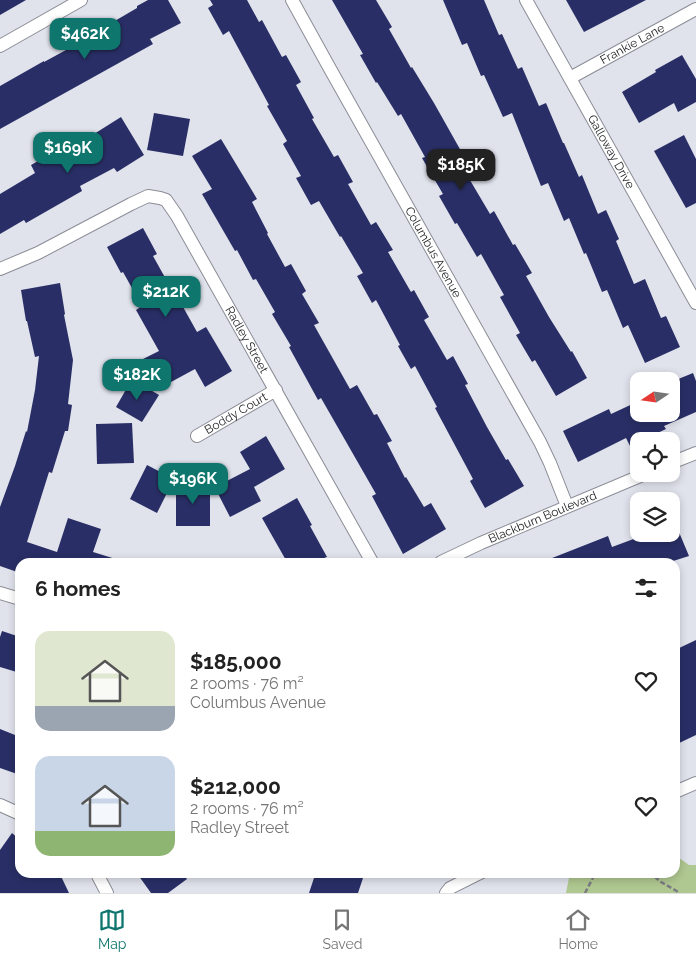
<!DOCTYPE html>
<meta charset="utf-8">
<style>
:root{--surface:#fff;--page:#f6f6f6;--text:#222;--muted:#767676;--line:#e0e0e0;--accent:#0f766e}
body{margin:0;font-family:Raleway,sans-serif;background:var(--page);color:var(--text);height:100vh;display:flex;flex-direction:column;font-size:19px;white-space:nowrap}
*{box-sizing:border-box;margin:0}
p{font-size:16px;color:var(--muted)}
.icon{flex:none;width:28px;height:28px;fill:none;stroke:currentColor;stroke-width:2;stroke-linecap:round;stroke-linejoin:round}
.map{position:relative;flex:1;overflow:hidden}
.sheet{position:absolute;left:15px;top:558px;width:665px;height:320px;display:flex;flex-direction:column;background:var(--surface);border-radius:15px;box-shadow:0 2px 8px #0003}
.sheet>*{flex:none}
.needle{width:32px;rotate:257deg}
.controls{position:absolute;left:630px;top:372px;display:grid;gap:10px}
.controls a{display:grid;place-items:center;width:50px;height:50px;border-radius:10px;background:var(--surface);box-shadow:0 2px 8px #0003;font-size:25px}
.price{position:absolute;translate:-50% -42px;padding:0 11px;border-radius:10px;background:var(--accent);color:#fff;font-size:16px;line-height:32px;filter:drop-shadow(0 1px 2px #0008)}
.price::after{content:'';position:absolute;left:50%;top:30px;width:15px;height:11px;margin-left:-8px;background:inherit;clip-path:polygon(0 0,100% 0,50% 100%)}
.price.active{background:#222;color:#fff}
ul{padding:0;list-style:none}
li{display:flex;align-items:center;gap:15px;height:125px;padding:0 20px}
li span{display:grid;place-items:center;flex:none;width:140px;height:100px;border-radius:15px;color:#555}
li>.icon{margin-inline-start:auto}
span .icon{width:60px;height:60px;fill:#fffc;stroke-width:1}
li b{font-size:21px}
h2{display:flex;justify-content:space-between;align-items:center;height:60px;padding:0 20px;font-size:21px}
.menu{display:flex;justify-content:space-around;align-items:center;height:70px;border-top:1px solid var(--line);background:var(--surface);font-size:14px;color:var(--muted)}
.menu a{display:grid;justify-items:center;gap:2px}
.menu .active{color:var(--accent)}
.map>svg:first-child{display:block}
.green{fill:#afc790}
.building{fill:#292f66}
.lines{fill:none;stroke-linecap:round;stroke-linejoin:round}
.minor-casing{stroke:#8b8d96;stroke-width:14}
.path{stroke:#7b7c83;stroke-width:2.5;stroke-dasharray:5 2.5;stroke-linecap:butt}
.minor{stroke:#fff;stroke-width:12}
.labels{text-anchor:middle;dominant-baseline:central;stroke-width:5;stroke-linejoin:round;paint-order:stroke}
.street-label{font-size:12px;fill:#232427;stroke:#edf0f9}
</style>
<div class="map">
<svg width="696" height="893" viewBox="0 0 696 893">
<rect width="100%" height="100%" fill="#e0e2ec"/>
<path class="green" d="M675 855 689 865H696V893H566L570 873 675 872Z"/>
<g class="building">
<path d="M0 0H26L0 15Z"/>
<path d="M148 0H168L181 23 150 39 153 44 0 129V86L44 61V62L77 44V43L137 8V6Z"/>
<path d="M210 0H247L259 22 262 20 282 57 286 55 301 82 296 85 314 118 312 119 334 157 338 155 353 182 348 184 371 225 376 222 393 250 388 252 411 292 414 290 429 317 424 320 447 360 453 356 468 384 465 385 487 427 506 460 508 459 524 486 485 508 470 481 473 479 435 408 437 407 415 366 411 369 398 346 400 345 376 300 372 303 357 276 363 273 341 236 340 237 319 201 311 205 296 178 301 176 283 144 287 141 267 106 269 105 229 31 223 35 208 8 213 5Z"/>
<path d="M332 0H376L392 27 389 29 411 68 412 67 434 103 470 167 464 170 490 214 494 211 513 245 515 244 532 273 526 276 549 317 571 352 572 351 587 378 556 396 535 360 532 362 516 335 520 333 500 297 504 295 481 254 477 257 457 223 455 224 439 196 443 194 422 158 425 157 401 114 398 116 377 82 376 83 360 55 363 54Z"/>
<path d="M443 0H484L499 35 502 34 518 69 522 67 539 106 546 103 563 143H564L579 177 582 175 598 214 606 210 619 239 616 241 634 284 645 279 661 318 666 316 680 347 645 363 628 325 623 328 607 290 602 292 586 253 584 254 569 218 564 221 548 183 541 186 512 113 503 117 484 75 481 76 467 43 462 45Z"/>
<path d="M566 0H646L584 32Z"/>
<path d="M682 55 696 79V102L678 112 674 103 639 123 622 92 656 72 655 70Z"/>
<path d="M154 113 190 119 183 156 147 150Z"/>
<path d="M121 117 144 155 117 172 114 168 80 186 82 191 26 223 24 220 0 234V194L35 173 31 165 58 150 61 153 95 135 94 134Z"/>
<path d="M684 135 696 159V203L686 208 654 151Z"/>
<path d="M221 139 257 199 252 202 268 233 267 234 285 267 291 264 306 291 302 294 319 323 314 325 350 389 357 385 374 415 377 414 392 441 387 443 405 478 406 477 424 507 431 503 446 529 403 554 372 496 376 494 321 398 318 400 289 347 291 346 272 314 275 312 256 279 253 280 237 250 235 251 202 194 212 189 192 156Z"/>
<path d="M143 228 157 254 153 256 172 290 173 289 197 332 206 327 232 371 205 387 195 369 160 388 143 359 159 351 136 310 142 306 123 272 121 273 107 247Z"/>
<path d="M60 283 65 314 64 315 73 360 68 404 72 405 68 431H65L52 473 49 472 27 542 57 552 68 518 101 529 93 552 119 560 118 562H20V573L0 566V507L15 466 26 431 27 432 35 390 39 356 35 357 27 321H26L21 290Z"/>
<path d="M693 373 696 381V412L664 426 666 429 630 446 626 438 578 462 563 431 609 409 611 414 639 401V414H671V382Z"/>
<path d="M132 379 159 395 142 422 116 407Z"/>
<path d="M132 423 134 463 97 464 96 424Z"/>
<path d="M266 436 285 469 254 487 261 501 230 517 213 484H221L250 469 240 452Z"/>
<path d="M147 465 174 479 157 513 130 499Z"/>
<path d="M176 480 183 484H210V526H176Z"/>
<path d="M297 498 312 525 310 526 327 557 324 558 326 562H287L262 518Z"/>
<path d="M671 513 689 556 670 562H542L608 536 612 547 647 534H671Z"/>
<path d="M2 631 20 637V673L0 667V637Z"/>
<path d="M696 640V735L675 745V650Z"/>
<path d="M0 729 20 737V775L0 768Z"/>
<path d="M12 833 20 840V872H59L69 893H0V850Z"/>
<path d="M136 872H182L187 879 168 893H151Z"/>
<path d="M316 872H365L358 893H309Z"/>
</g>
<g class="lines">
<defs>
<g id="minor">
<path id="s1" d="M292 0 329 67 540 442 550 463 567 506"/>
<path id="s2" d="M526 0 696 303"/>
<path d="M0 46 81 0"/>
<path id="s3" d="M570 78 696 9"/>
<path id="s4" d="M0 269 38 253 131 204 148 196 160 198 166 200 177 216 372 562"/>
<path id="s5" d="M197 436 276 390"/>
<path d="M671 463 696 453"/>
<path id="s6" d="M441 562 481 543 645 474"/>
<path d="M0 593 20 599"/>
<path d="M675 792 696 783"/>
<path d="M0 805 20 814"/>
<path d="M96 872 107 893"/>
<path d="M446 893 450 888 482 872"/>
</g>
</defs>
<use href="#minor" class="minor-casing"/>
<g class="path">
<path d="M649 872 661 882 680 893"/>
<path d="M585 893 596 872"/>
</g>
<use href="#minor" class="minor"/>
</g>
<g class="labels">
<g class="street-label">
<text stroke="none"><textPath href="#s3" startOffset="71">Frankie Lane</textPath></text>
<text stroke="none"><textPath href="#s2" startOffset="174">Galloway Drive</textPath></text>
<text stroke="none"><textPath href="#s1" startOffset="289">Columbus Avenue</textPath></text>
<text stroke="none"><textPath href="#s4" startOffset="345">Radley Street</textPath></text>
<text stroke="none"><textPath href="#s5" startOffset="45">Boddy Court</textPath></text>
<text stroke="none"><textPath href="#s6" startOffset="111">Blackburn Boulevard</textPath></text>
</g>
</g>
</svg>
<div class="controls">
<a><svg class="needle" viewBox="-14 -14 28 28"><path d="M0-13l5 13h-10z" fill="#e53935"/><path d="M0 13l5-13h-10z" fill="#767676"/></svg></a>
<a><svg class="icon" aria-label="locate" viewBox="0 0 24 24"><circle cx="12" cy="12" r="6"/><path d="M12 2v4M12 18v4M2 12h4M18 12h4"/></svg></a>
<a><svg class="icon" aria-label="layers" viewBox="0 0 24 24"><path d="M12 4l9 5-9 5-9-5zM3 14l9 5 9-5"/></svg></a>
</div>
<b class="price" style="left:85px;top:60px">$462K</b>
<b class="price" style="left:68px;top:174px">$169K</b>
<b class="price active" style="left:461px;top:191px">$185K</b>
<b class="price" style="left:166px;top:318px">$212K</b>
<b class="price" style="left:137px;top:401px">$182K</b>
<b class="price" style="left:193px;top:505px">$196K</b>
<section class="sheet">
<h2>6 homes<svg class="icon" aria-label="filters" viewBox="0 0 24 24"><path d="M4 7h16M4 17h16"/><circle cx="9" cy="7" r="2"/><circle cx="15" cy="17" r="2"/></svg></h2>
<ul>
<li><span style="background:linear-gradient(#dfe7d0 75%,#9aa5b1 0)"><svg class="icon" aria-label="home" viewBox="0 0 24 24"><path d="M3 11l9-7 9 7M6 9v11h12V9"/></svg></span><div><b>$185,000</b><p>2 rooms · 76 m²</p><p>Columbus Avenue</p></div><svg class="icon" aria-label="heart" viewBox="0 0 24 24"><path d="M12 20l-8-8c-3-5 5-10 8-4 3-6 11-1 8 4z"/></svg></li>
<li><span style="background:linear-gradient(#c9d6e8 75%,#8fb573 0)"><svg class="icon" aria-label="home" viewBox="0 0 24 24"><path d="M3 11l9-7 9 7M6 9v11h12V9"/></svg></span><div><b>$212,000</b><p>2 rooms · 76 m²</p><p>Radley Street</p></div><svg class="icon" aria-label="heart" viewBox="0 0 24 24"><path d="M12 20l-8-8c-3-5 5-10 8-4 3-6 11-1 8 4z"/></svg></li>
</ul>
</section>
</div>
<nav class="menu">
<a class="active"><svg class="icon" aria-label="map" viewBox="0 0 24 24"><path d="M3 6l6-2 6 2 6-2v14l-6 2-6-2-6 2zM9 4v14M15 6v14"/></svg>Map</a>
<a><svg class="icon" aria-label="saved" viewBox="0 0 24 24"><path d="M7 4h10v16l-5-4-5 4z"/></svg>Saved</a>
<a><svg class="icon" aria-label="home" viewBox="0 0 24 24"><path d="M3 11l9-7 9 7M6 9v11h12V9"/></svg>Home</a>
</nav>
